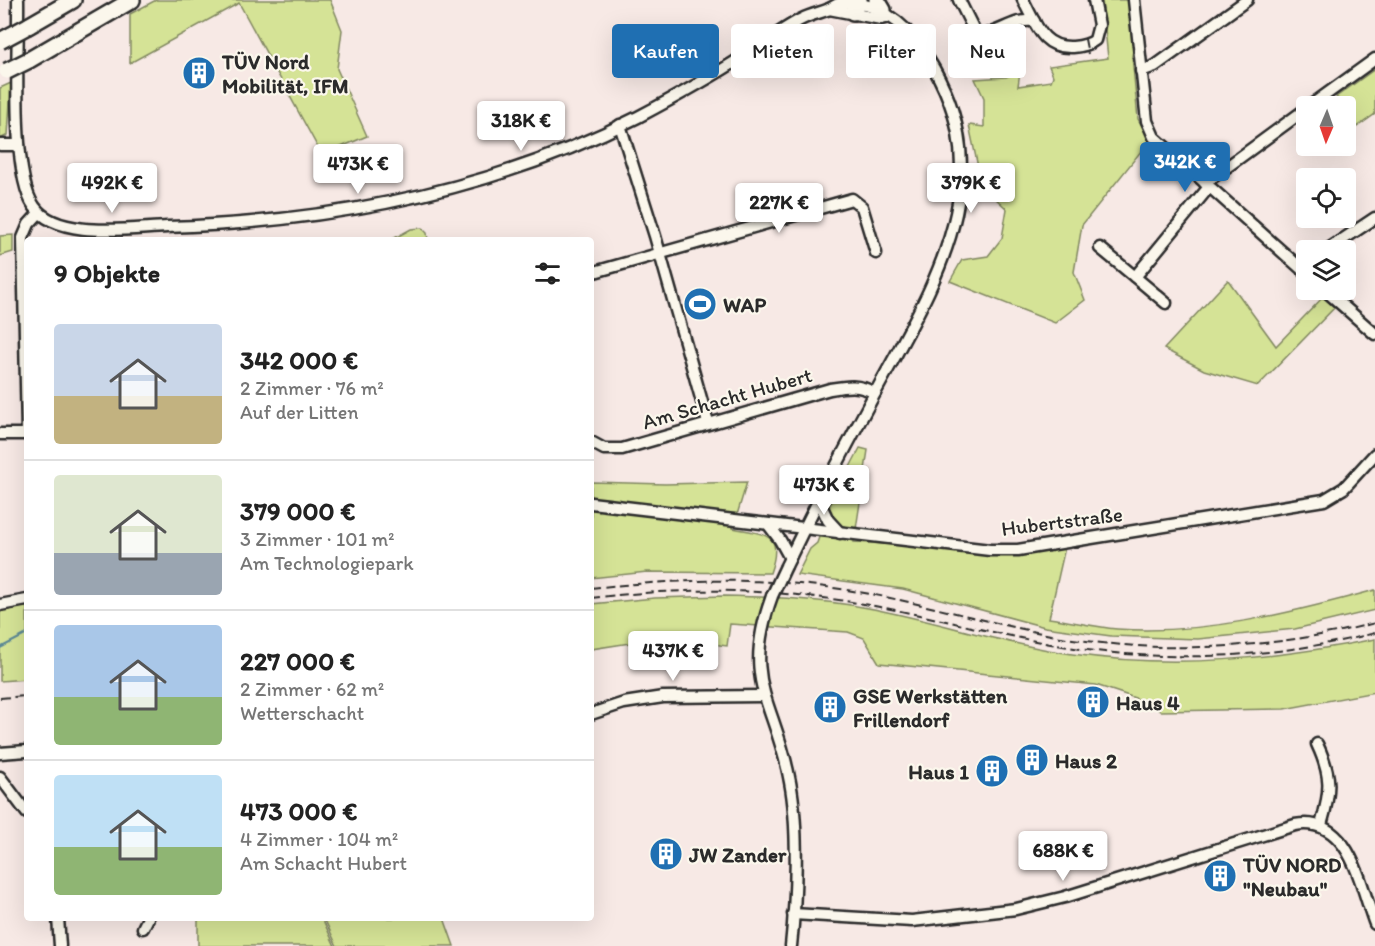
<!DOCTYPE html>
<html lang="de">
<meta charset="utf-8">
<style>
:root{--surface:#fff;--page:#f2f2f2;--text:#222;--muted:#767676;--line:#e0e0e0;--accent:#1f6fb2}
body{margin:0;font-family:Itim,sans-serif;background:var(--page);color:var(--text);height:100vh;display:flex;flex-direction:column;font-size:22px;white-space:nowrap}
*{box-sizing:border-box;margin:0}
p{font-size:20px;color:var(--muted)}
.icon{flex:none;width:33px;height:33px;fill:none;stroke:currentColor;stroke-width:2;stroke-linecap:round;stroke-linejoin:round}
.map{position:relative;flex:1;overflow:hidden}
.side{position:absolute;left:24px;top:237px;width:570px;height:684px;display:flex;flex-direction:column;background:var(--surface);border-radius:6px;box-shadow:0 6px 24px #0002}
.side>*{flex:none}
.top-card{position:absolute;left:612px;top:24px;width:570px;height:54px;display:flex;gap:12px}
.needle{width:39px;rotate:182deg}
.buttons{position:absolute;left:1296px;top:96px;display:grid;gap:12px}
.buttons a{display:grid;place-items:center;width:60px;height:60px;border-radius:6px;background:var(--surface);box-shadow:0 6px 24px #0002;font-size:30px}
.price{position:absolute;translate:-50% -51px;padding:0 14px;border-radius:6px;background:#fff;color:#222;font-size:20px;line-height:39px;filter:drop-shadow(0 2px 3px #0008)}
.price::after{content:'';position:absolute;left:50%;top:36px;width:18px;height:14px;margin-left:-9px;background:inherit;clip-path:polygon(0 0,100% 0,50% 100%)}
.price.on{background:var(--accent);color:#fff}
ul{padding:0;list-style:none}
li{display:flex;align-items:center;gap:18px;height:150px;padding:0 30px}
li+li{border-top:2px solid var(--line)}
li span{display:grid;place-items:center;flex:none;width:168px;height:120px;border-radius:6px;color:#555}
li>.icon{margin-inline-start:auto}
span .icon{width:72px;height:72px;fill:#fffc;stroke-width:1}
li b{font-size:26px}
h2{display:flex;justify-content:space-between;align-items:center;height:72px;padding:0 30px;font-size:26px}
.tag{padding:0 21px;border-radius:6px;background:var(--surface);box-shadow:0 6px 24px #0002;font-size:21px;line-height:54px}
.tag.on{background:var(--accent);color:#fff}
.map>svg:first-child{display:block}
.green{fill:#d5e396;stroke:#808760;stroke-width:1.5}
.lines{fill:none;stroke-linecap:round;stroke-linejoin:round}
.stream{stroke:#5c8996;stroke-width:2}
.minor-casing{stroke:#2b2b2b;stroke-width:15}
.highway-casing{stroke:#2b2b2b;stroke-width:20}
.minor{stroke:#fbf7ec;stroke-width:10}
.highway{stroke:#fbf7ec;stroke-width:15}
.rail{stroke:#2b2b2b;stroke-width:2;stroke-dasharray:9 4.5;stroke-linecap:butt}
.minor-bridge-casing{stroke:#2b2b2b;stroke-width:15;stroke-linecap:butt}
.highway-bridge-casing{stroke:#2b2b2b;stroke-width:20;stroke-linecap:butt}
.minor-bridge{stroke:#fbf7ec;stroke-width:10}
.highway-bridge{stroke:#fbf7ec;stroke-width:15}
.labels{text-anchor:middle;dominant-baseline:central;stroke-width:4.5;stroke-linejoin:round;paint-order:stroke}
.poi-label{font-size:21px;font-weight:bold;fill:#2b2b2b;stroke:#fbf7ec;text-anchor:start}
.street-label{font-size:21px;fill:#2b2b2b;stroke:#fbf7ec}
</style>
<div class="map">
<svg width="1375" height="946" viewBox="0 0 1375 946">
<rect width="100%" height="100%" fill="#f7e9e5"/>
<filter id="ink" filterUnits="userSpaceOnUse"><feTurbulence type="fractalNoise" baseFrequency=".0167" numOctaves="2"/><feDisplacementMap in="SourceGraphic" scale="12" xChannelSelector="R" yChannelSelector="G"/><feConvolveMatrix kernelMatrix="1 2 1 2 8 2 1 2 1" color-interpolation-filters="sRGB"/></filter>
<g filter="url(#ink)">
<g class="green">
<path d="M156 0H330L342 30 337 69 367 136 322 155 239 3 130 63V14Z"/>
<path d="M1102 0H1131L1135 40 1132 56 1138 119 1150 140 1082 225 1074 272 1085 300 1055 323 950 281 962 260 988 256 1002 238 1007 209 982 186 969 125 984 127V98L975 79 1006 77 1020 71 1018 86 1051 81 1053 76 1049 66 1108 58Z"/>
<path d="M1375 69V114L1357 127 1346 106 1336 97Z"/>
<path d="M11 83 8 135 0 139V88Z"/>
<path d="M422 228 427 233 428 240H391L411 229Z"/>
<path d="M13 235V252L0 256V236Z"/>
<path d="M1228 280 1276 346 1326 294 1337 305 1258 386 1204 370 1164 349Z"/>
<path d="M860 448 868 450 854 542 989 550 1066 543 1049 618C1071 621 1094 627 1117 629 1205 635 1291 613 1375 590V610L1295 629 1198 639 1111 636 1045 627 903 589 797 575 810 549 817 543 830 505Z"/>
<path d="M591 482 665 484 747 482 733 528C767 535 784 533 770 573L647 572 591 578Z"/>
<path d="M724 596C772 597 821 599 868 608 937 621 1003 644 1072 654 1175 669 1275 659 1375 639V692L1284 709 1160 711 1147 702 1096 685 879 663 864 638 848 632 730 624 727 646 674 639 637 644 636 642 591 649V604L655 598Z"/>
<path d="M27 606V679L0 681V611Z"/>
<path d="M198 918H322L335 946H198Z"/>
<path d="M324 918H444L454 946H337Z"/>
</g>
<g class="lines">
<path class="stream" d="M0 648 27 634"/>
<defs>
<g id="minor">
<path d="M18 0C19 45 10 173 34 206 57 240 131 228 167 227 330 222 491 192 638 117 674 98 710 78 744 56 763 44 782 29 802 19 810 15 819 13 827 10 835 7 834 4 842 3 875 0 904 23 921 48 1008 173 935 282 874 395 843 452 814 508 786 566"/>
<path d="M959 0 976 34 995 54H1004"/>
<path d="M1023 0C1036 24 1042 49 1073 47 1082 46 1089 45 1095 40L1099 25 1094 0"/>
<path d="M1134 0 1147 121 1154 137 1306 273"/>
<path d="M829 9 881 19 889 17"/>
<path d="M979 36C999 34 1014 18 1034 21"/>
<path d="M1141 71 1155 66 1247 0"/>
<path d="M1310 106 1375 59"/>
<path d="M620 125 655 236 708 423"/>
<path d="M0 145H19"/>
<path d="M1205 183 1306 109"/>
<path d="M1100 248 1135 277"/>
<path d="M1327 250 1375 218"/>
<path d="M591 273 852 199 862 207 876 253"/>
<path d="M1325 290 1375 334"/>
<path d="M1166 303 1135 277 1209 187"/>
<path d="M27 433 23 238 29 224 39 213"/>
<path d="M0 434H27"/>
<path d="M591 442 604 449H622L830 389C847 386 859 384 875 393"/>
<path d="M818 499 828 520 840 533"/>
<path d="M591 503 990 550H1018L1324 500 1344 488 1375 454"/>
<path d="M768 524 780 540 790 558"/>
<path d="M772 596C740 684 776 702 790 782 799 828 796 899 791 946"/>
<path d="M0 605 27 600"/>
<path d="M591 714 624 703 663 697 763 696"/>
<path d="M1317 744C1332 776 1331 791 1321 825"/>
<path d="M0 753 27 751"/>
<path d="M0 777 27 813"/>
<path d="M793 914 912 921 1016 909 1065 897 1295 825C1350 815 1360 885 1375 924"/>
<path d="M58 918 60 946"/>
<path d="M143 928 148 918"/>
</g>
<g id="highway">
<path d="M877 0 883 10"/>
<path d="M853 12 859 0"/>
<path d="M28 26 73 0"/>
<path d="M29 60 132 0"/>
</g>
</defs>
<use href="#minor" class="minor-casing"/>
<use href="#highway" class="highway-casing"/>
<use href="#minor" class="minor"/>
<use href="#highway" class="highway"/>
<g class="rail">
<path d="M1085 39 1088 54"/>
<path d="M591 588C669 580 748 577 826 587 905 597 982 622 1061 637 1163 655 1274 649 1375 623"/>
<path d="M591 598C681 587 773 588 863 604 941 617 1016 641 1095 651 1188 662 1284 656 1375 633"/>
<path d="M0 698 27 696"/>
</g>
<defs>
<path id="minor-bridge" d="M772 596 786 566"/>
<g id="highway-bridge">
<path d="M0 41 28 26"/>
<path d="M7 71 29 60"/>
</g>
</defs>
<use href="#minor-bridge" class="minor-bridge-casing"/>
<use href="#highway-bridge" class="highway-bridge-casing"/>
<use href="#minor-bridge" class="minor-bridge"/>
<use href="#highway-bridge" class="highway-bridge"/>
</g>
</g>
<defs>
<symbol id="building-disc" viewBox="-11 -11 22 22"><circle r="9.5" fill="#1f6fb2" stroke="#fbf7ec"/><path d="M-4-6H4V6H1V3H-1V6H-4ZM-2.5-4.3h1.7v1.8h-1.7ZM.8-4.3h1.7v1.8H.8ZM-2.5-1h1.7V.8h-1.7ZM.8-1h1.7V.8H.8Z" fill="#fff"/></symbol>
<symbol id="stadium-disc" viewBox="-11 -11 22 22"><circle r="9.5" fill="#1f6fb2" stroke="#fbf7ec"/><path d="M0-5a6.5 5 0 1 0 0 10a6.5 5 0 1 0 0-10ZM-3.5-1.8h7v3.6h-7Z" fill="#fff"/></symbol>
</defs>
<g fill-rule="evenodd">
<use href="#building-disc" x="180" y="54" width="38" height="38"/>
<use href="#stadium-disc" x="681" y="285" width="38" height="38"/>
<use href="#building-disc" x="1074" y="683" width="38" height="38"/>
<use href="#building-disc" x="811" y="688" width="38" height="38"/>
<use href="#building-disc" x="1013" y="741" width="38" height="38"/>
<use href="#building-disc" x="973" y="752" width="38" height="38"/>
<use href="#building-disc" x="647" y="835" width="38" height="38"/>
<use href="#building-disc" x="1201" y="857" width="38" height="38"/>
</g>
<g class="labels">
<g class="poi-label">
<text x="222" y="61">TÜV Nord<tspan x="222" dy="24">Mobilität, IFM</tspan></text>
<text x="723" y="304">WAP</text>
<text x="853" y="695">GSE Werkstätten<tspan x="853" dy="24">Frillendorf</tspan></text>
<text x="1116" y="702">Haus 4</text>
<text x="1055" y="760">Haus 2</text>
<text x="969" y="771" text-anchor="end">Haus 1</text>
<text x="689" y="854">JW Zander</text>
<text x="1243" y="864">TÜV NORD<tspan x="1243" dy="24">"Neubau"</tspan></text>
</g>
<g class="street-label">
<text transform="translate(727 398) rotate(-16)">Am Schacht Hubert</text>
<text transform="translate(1062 521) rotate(-7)">Hubertstraße</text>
</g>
</g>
</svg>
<div class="buttons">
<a><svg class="needle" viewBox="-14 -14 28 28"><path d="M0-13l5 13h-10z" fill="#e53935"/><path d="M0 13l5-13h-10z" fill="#767676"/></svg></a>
<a><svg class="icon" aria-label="locate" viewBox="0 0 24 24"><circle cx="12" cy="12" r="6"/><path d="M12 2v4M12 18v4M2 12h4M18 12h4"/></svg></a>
<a><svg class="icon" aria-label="layers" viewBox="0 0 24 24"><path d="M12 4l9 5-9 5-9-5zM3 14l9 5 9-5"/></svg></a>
</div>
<b class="price" style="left:521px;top:152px">318K €</b>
<b class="price on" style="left:1185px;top:193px">342K €</b>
<b class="price" style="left:358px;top:195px">473K €</b>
<b class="price" style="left:112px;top:214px">492K €</b>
<b class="price" style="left:971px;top:214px">379K €</b>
<b class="price" style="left:779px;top:234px">227K €</b>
<b class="price" style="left:824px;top:516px">473K €</b>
<b class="price" style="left:673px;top:682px">437K €</b>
<b class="price" style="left:1063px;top:882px">688K €</b>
<div class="top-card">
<a class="tag on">Kaufen</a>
<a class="tag">Mieten</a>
<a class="tag">Filter</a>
<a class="tag">Neu</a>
</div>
<section class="side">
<h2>9 Objekte<svg class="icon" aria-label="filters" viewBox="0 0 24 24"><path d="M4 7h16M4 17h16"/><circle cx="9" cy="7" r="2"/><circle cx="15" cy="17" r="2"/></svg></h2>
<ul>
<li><span style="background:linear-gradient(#c9d6e8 60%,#c2b280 0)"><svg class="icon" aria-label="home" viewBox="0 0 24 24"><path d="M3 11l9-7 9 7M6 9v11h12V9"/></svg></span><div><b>342 000 €</b><p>2 Zimmer · 76 m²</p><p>Auf der Litten</p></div></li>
<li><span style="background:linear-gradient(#dfe7d0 65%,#9aa5b1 0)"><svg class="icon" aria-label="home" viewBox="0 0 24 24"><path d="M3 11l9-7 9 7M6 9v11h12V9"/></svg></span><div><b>379 000 €</b><p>3 Zimmer · 101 m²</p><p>Am Technologiepark</p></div></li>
<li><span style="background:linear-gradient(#a9c7e8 60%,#8fb573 0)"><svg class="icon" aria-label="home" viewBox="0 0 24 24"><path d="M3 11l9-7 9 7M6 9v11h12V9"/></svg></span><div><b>227 000 €</b><p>2 Zimmer · 62 m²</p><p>Wetterschacht</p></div></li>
<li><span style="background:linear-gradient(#bfe0f5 60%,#8fb573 0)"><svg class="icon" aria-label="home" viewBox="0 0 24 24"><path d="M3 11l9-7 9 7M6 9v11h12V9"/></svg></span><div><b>473 000 €</b><p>4 Zimmer · 104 m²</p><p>Am Schacht Hubert</p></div></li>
</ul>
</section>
</div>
